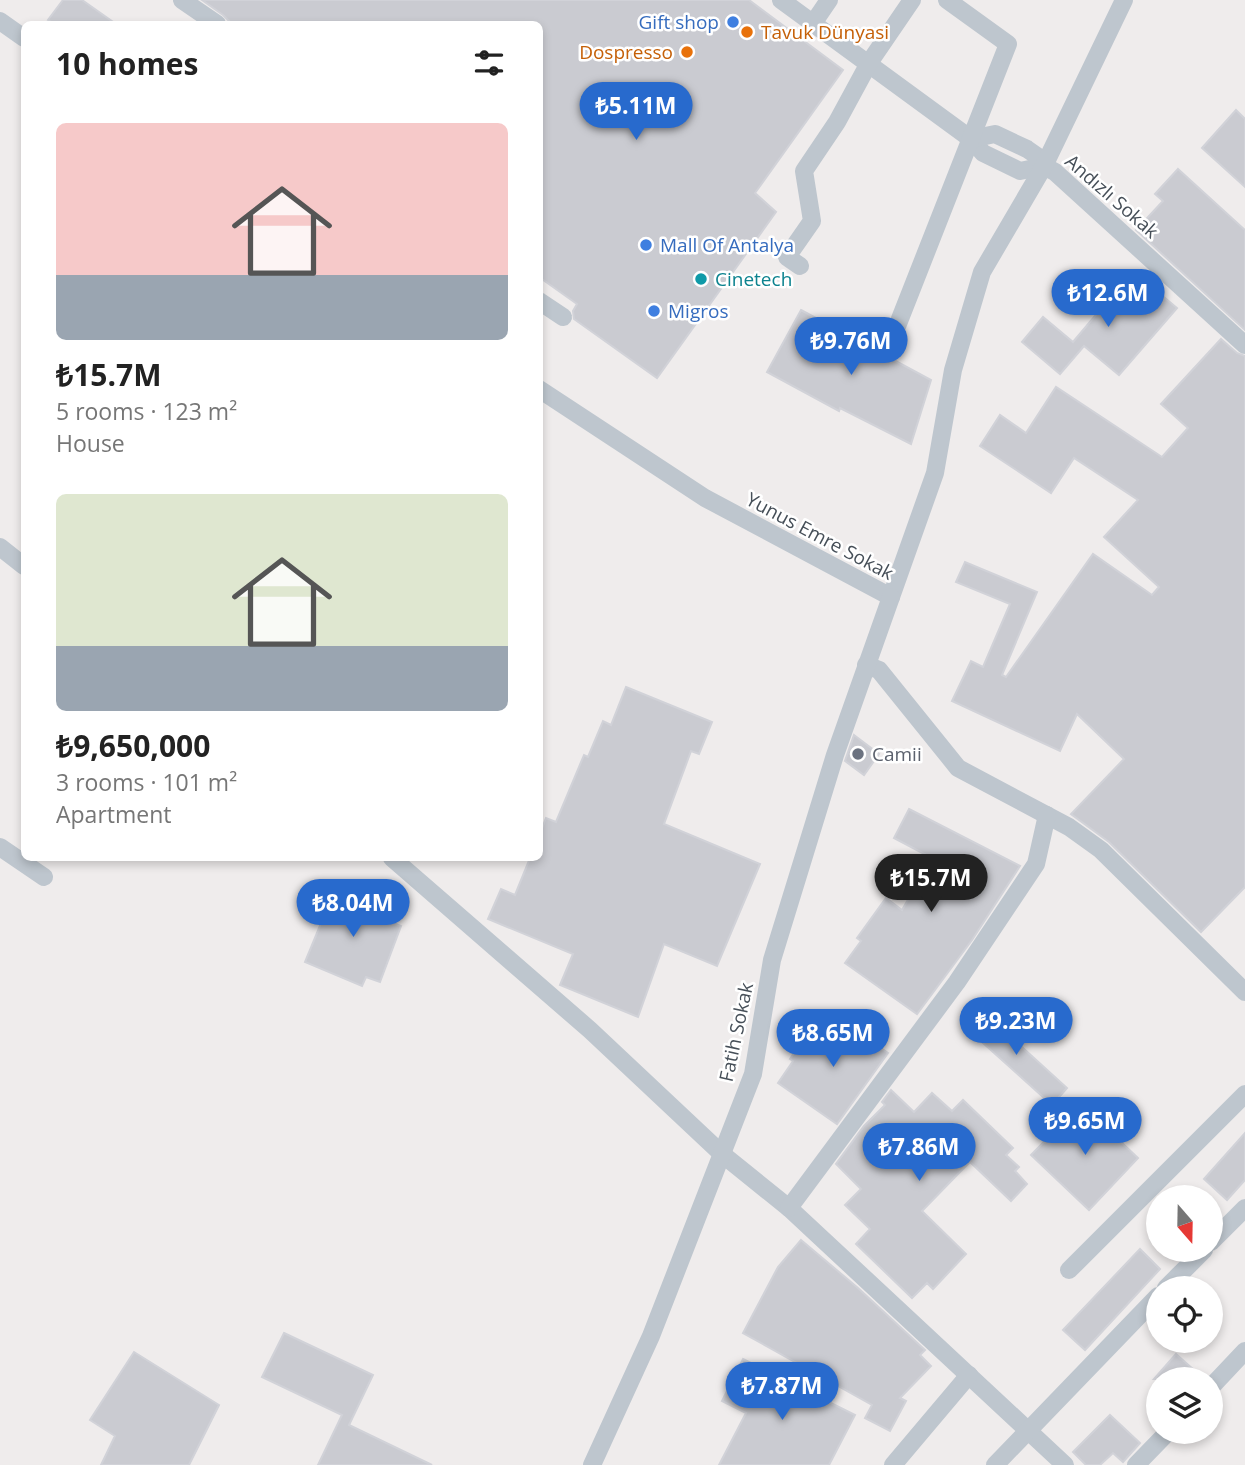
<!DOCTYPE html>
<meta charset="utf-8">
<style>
:root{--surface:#fff;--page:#f6f6f6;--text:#222;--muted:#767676;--accent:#286acd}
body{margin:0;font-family:"Open Sans",sans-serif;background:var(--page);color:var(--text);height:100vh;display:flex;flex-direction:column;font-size:26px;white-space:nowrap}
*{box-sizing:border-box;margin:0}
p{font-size:23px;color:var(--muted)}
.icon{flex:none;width:38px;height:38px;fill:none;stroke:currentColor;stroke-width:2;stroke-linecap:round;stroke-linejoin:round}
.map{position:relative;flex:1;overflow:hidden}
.panel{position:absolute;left:21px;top:21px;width:522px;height:840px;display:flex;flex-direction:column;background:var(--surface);border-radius:10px;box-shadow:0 4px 10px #0003}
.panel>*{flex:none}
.needle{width:46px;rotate:160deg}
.buttons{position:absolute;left:1146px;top:1185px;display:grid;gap:14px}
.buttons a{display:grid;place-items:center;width:77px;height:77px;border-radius:50%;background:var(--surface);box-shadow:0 4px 10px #0003;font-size:35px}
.price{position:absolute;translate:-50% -60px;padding:0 16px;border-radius:24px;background:var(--accent);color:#fff;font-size:23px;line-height:46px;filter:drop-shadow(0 2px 4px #0008)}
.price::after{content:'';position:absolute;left:50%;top:42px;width:21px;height:16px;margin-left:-10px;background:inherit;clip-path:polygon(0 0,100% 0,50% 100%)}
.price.selected{background:#222;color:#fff}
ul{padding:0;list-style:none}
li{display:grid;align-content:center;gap:14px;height:371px;padding:0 35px}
li span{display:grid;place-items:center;height:217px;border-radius:10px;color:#555}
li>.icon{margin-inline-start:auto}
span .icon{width:126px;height:126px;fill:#fffc;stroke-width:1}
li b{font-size:30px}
h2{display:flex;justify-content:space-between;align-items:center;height:84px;padding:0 35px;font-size:30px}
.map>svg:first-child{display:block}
.building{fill:#cacbd1;stroke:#d1d2d8;stroke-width:2}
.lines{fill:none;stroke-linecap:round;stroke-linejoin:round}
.minor{stroke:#bec6ce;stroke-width:18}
.shop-dot{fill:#3f7fe0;stroke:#fff;stroke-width:2.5}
.food-dot{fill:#e8710a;stroke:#fff;stroke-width:2.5}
.culture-dot{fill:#0f9aa8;stroke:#fff;stroke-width:2.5}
.worship-dot{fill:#6b7280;stroke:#fff;stroke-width:2.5}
.labels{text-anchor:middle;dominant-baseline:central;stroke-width:5;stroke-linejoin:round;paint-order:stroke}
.shop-label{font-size:19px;fill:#366cbe;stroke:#fff;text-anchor:start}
.food-label{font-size:19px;fill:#c56008;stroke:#fff;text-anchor:start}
.street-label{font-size:19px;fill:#464f58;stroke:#fff}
.culture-label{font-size:19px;fill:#0d838f;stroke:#fff;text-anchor:start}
.worship-label{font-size:19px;fill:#5b616d;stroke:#fff;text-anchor:start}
</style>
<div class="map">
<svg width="1245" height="1465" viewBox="0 0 1245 1465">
<rect width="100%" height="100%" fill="#efecec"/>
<g class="building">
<path d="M63 0H82L116 24H55L48 20Z"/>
<path d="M202 0H749L843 70 755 193 776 212 657 378 574 319 573 311 577 304 539 277V24H232L223 15Z"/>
<path d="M1236 110 1245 119V187L1202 148Z"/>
<path d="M1178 169 1245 230V330L1136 230 1163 201 1155 194Z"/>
<path d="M1133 271 1177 308 1119 375 1084 346 1060 374 1022 342 1043 317 1073 342Z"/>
<path d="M801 310 931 380 911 444 840 408 839 411 767 372Z"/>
<path d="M1221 339 1237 353 1245 356V887L1201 932 1109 842 1071 814 1124 759 1077 714 1060 751 952 701 971 661 983 667 1010 604 956 582 965 562 1037 592 1002 675 1006 677 1093 554 1152 595 1159 587 1104 537 1138 500 1074 458 1051 493 980 446 1000 415 1026 433 1056 387 1162 457 1188 428 1161 404Z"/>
<path d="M626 687 712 722 699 754 691 751 664 824 760 864 717 966 664 944 638 1017 560 985 573 954 488 919 501 889 515 895 530 858H539V836L546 818 556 822 584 755 588 757 603 721 611 725Z"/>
<path d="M854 735 879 754 864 775 845 761Z"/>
<path d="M909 809 1020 866 972 940 917 1014 845 963 861 941 857 938 886 898 902 910 932 858 894 838Z"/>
<path d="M338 882 369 898 364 911 401 926 380 982 366 977 362 986 305 962Z"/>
<path d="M980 1009 1067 1088 1052 1105 964 1026Z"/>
<path d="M835 1016 888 1053 837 1124 778 1083 793 1061 790 1059 803 1040 813 1047Z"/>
<path d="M891 1090 914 1112 932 1093 952 1111 963 1100 1013 1148 1006 1155 1019 1167 1015 1171 1027 1184 1011 1201 970 1162 958 1174 922 1211 966 1254 933 1289 927 1283 912 1298 856 1244 870 1229 845 1205 861 1189 836 1164 864 1126 885 1105 882 1102Z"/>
<path d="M1081 1104 1138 1158 1089 1210 1031 1155Z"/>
<path d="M1245 1133V1180L1227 1200 1204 1179Z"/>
<path d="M801 1240 858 1288 925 1350 920 1355 931 1366 900 1398 906 1401 890 1431 865 1418 872 1405 743 1333 778 1267Z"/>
<path d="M1140 1249 1160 1269 1085 1350 1063 1330Z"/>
<path d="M284 1333 373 1375 349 1425 432 1465H318L342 1415 262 1377Z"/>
<path d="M134 1352 219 1405 189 1465H101L115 1436 90 1420Z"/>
<path d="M1176 1354 1203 1378 1154 1379Z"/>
<path d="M743 1359 855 1415 829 1465H719L746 1413 722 1401Z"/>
<path d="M1110 1415 1140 1443 1123 1462 1113 1453 1100 1465H1086L1073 1452Z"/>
</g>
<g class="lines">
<g class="minor">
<path d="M182 0 217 24"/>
<path d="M781 0 971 139 983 153 1020 171 1044 166"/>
<path d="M0 21 24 38"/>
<path d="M814 22 829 0"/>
<path d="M971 139 995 134 1027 149 1037 156 1044 166 1055 172 1245 345"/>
<path d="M800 266 787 257 812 221 804 171 837 122 869 63 912 0"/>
<path d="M539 301 563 317"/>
<path d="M896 329 1008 44 947 0"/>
<path d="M539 389 705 498 891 597 935 473 953 370 982 272 1044 166 1124 0"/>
<path d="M0 547 24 566"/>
<path d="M866 665 879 670 958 768 1069 827 1101 850 1245 992"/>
<path d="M0 847 44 877"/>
<path d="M392 858 590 1030 722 1154 789 1208 1065 1465"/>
<path d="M789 1208 957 982 1036 864 1047 815"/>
<path d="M1211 1242 1245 1208"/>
<path d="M1069 1270 1245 1094"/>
<path d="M1166 1288 1204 1250"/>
<path d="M1211 1387 1245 1351"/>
<path d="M592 1465 651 1336 753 1074 772 960 835 755 891 597"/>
<path d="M893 1465 969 1375"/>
<path d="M995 1465 1158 1296"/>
<path d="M1136 1465 1168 1432"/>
</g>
</g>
<g class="shop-dot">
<circle cx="733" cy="22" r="7"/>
<circle cx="646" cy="245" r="7"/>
<circle cx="654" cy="311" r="7"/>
</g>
<g class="food-dot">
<circle cx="747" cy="32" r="7"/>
<circle cx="687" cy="52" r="7"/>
</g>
<circle class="culture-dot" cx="701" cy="279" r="7"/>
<circle class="worship-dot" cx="858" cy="754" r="7"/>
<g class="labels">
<g class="shop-label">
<text x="719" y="22" text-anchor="end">Gift shop</text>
<text x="660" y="245">Mall Of Antalya</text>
<text x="668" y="311">Migros</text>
</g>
<g class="food-label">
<text x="761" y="32">Tavuk Dünyasi</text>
<text x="673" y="52" text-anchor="end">Dospresso</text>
</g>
<g class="street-label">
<text transform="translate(1112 196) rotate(41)">Andızlı Sokak</text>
<text transform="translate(820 536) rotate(28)">Yunus Emre Sokak</text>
<text transform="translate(736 1032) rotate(-78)">Fatih Sokak</text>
</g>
<g class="culture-label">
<text x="715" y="279">Cinetech</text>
</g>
<g class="worship-label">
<text x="872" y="754">Camii</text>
</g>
</g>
</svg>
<div class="buttons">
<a><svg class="needle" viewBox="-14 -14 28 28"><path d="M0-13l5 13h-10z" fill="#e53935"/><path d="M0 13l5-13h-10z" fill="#767676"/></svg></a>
<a><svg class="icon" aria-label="locate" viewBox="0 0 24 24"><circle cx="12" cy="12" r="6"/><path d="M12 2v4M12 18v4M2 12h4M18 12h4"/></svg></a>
<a><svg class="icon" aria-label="layers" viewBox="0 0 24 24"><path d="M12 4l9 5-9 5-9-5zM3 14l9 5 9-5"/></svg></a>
</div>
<b class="price" style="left:636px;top:142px">₺5.11M</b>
<b class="price" style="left:1108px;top:329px">₺12.6M</b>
<b class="price" style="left:851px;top:377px">₺9.76M</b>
<b class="price selected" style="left:931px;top:914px">₺15.7M</b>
<b class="price" style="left:353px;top:939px">₺8.04M</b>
<b class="price" style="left:1016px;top:1057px">₺9.23M</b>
<b class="price" style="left:833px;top:1069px">₺8.65M</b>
<b class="price" style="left:1085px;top:1157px">₺9.65M</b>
<b class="price" style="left:919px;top:1183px">₺7.86M</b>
<b class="price" style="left:782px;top:1422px">₺7.87M</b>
<section class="panel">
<h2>10 homes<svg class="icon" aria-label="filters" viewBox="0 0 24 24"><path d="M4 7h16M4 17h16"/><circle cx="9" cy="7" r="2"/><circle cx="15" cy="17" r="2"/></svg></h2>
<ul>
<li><span style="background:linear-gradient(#f6c9c9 70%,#9aa5b1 0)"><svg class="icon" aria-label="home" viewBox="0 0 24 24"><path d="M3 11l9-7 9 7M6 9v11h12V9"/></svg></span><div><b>₺15.7M</b><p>5 rooms · 123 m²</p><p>House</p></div></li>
<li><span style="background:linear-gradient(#dfe7d0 70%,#9aa5b1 0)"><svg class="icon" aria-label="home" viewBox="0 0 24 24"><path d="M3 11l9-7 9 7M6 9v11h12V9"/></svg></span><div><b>₺9,650,000</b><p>3 rooms · 101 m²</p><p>Apartment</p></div></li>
</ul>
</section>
</div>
